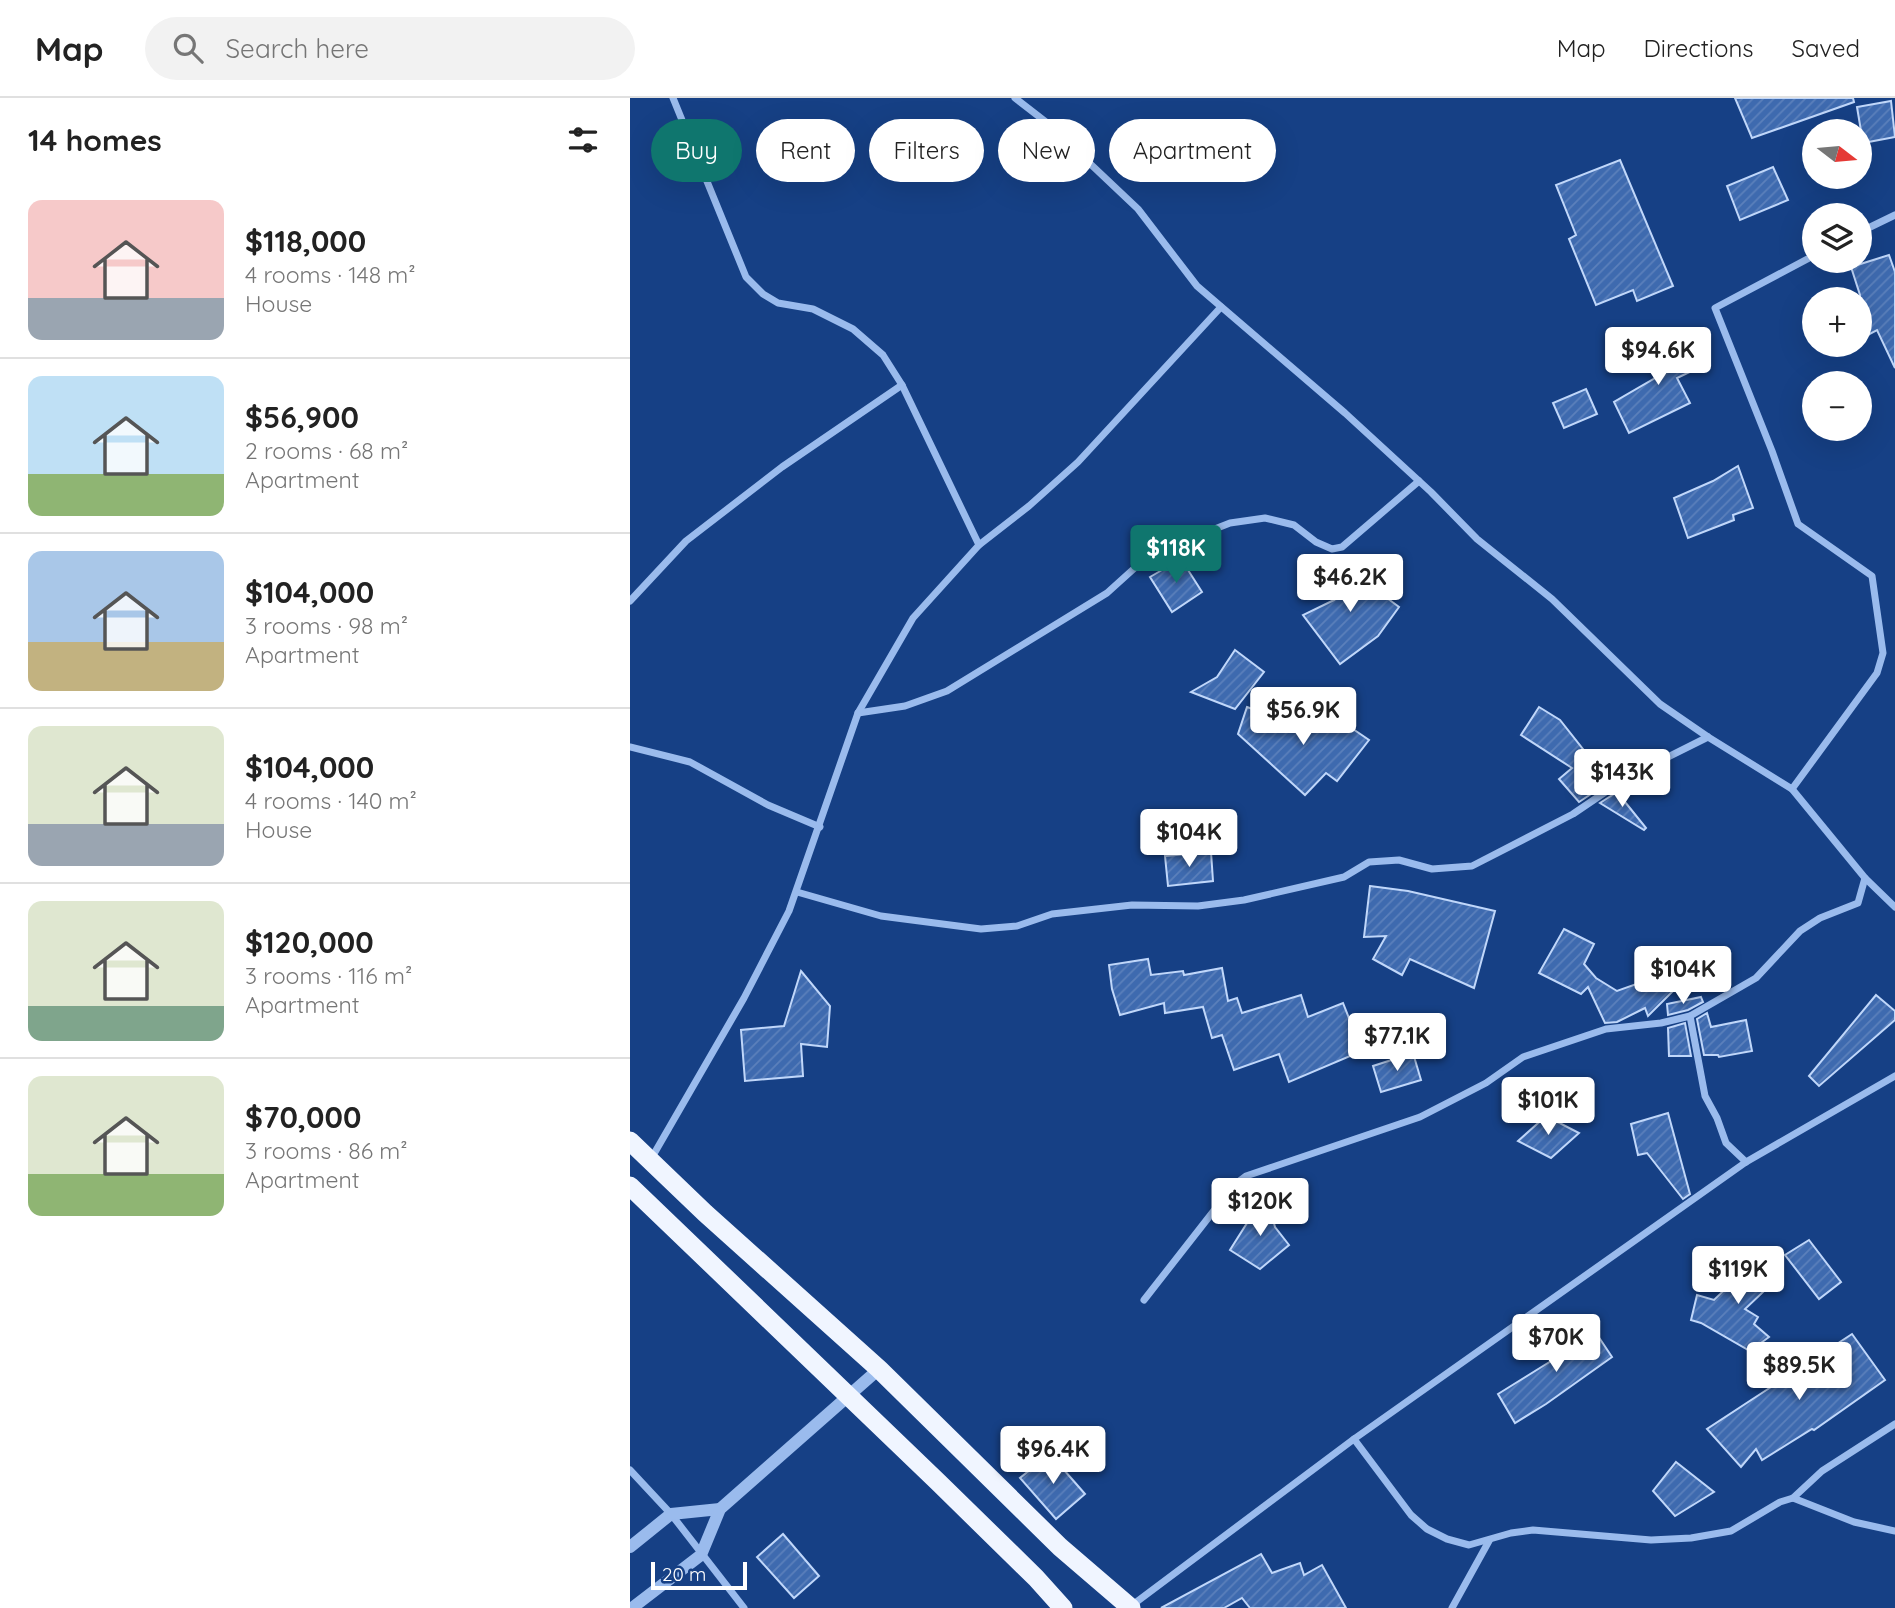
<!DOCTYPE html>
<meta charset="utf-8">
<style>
:root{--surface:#fff;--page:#f2f2f2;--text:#222;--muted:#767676;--line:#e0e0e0;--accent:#0f766e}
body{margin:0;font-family:Quicksand,sans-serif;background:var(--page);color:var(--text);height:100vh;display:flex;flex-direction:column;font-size:26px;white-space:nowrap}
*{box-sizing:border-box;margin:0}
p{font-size:23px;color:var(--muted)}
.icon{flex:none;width:38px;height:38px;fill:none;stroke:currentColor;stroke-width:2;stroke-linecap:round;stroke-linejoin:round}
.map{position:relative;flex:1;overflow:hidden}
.sheet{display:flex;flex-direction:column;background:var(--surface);width:630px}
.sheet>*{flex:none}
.guide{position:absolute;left:21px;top:21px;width:665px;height:63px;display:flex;gap:14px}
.needle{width:46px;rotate:106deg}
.buttons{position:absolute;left:1172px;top:21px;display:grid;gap:14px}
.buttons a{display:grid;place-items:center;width:70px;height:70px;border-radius:50%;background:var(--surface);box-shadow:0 7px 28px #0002;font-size:35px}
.scale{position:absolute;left:21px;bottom:18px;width:96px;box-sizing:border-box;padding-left:7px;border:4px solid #fff;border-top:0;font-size:19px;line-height:24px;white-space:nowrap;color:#fff;-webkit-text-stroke:5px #164085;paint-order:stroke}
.price{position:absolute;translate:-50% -60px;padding:0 16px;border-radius:7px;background:#fff;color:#222;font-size:23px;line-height:46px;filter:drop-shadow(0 2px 4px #0008)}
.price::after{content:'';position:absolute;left:50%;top:42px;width:21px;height:16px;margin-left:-10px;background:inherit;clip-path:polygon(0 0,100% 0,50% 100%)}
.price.selected{background:var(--accent);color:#fff}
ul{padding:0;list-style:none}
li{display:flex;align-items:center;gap:21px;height:175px;padding:0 28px}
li+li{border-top:2px solid var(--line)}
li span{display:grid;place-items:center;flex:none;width:196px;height:140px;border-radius:14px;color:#555}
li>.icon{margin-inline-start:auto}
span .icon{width:84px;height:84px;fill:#fffc;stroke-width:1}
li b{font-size:30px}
h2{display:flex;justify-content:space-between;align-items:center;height:84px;padding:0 28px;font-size:30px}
.tag{padding:0 24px;border-radius:32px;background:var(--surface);box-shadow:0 7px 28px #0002;font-size:24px;line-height:63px}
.tag.selected{background:var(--accent);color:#fff}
header{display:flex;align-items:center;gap:42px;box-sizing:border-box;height:98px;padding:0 35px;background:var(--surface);border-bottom:2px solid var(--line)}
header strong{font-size:33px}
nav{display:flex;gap:38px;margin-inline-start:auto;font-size:24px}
.search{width:490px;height:63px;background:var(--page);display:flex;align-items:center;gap:18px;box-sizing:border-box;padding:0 24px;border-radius:38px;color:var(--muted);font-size:26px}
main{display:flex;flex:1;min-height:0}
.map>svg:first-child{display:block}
.building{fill:url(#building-hatch);stroke:#c0d7fa;stroke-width:2}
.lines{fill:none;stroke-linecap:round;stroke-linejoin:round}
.minor{stroke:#9abbed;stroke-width:7}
.tertiary{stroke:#9abbed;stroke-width:12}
.trunk{stroke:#f0f5ff;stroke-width:19}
</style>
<header>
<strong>Map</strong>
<div class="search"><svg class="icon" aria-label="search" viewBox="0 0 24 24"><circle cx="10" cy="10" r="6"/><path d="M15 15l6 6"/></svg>Search here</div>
<nav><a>Map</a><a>Directions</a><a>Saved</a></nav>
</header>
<main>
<section class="sheet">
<h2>14 homes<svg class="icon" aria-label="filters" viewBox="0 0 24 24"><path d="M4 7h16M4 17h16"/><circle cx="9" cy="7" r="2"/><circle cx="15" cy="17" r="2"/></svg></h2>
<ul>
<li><span style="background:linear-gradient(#f6c9c9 70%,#9aa5b1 0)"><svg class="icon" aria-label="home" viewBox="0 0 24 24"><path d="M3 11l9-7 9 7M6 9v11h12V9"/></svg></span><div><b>$118,000</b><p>4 rooms · 148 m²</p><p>House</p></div></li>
<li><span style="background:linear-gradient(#bfe0f5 70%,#8fb573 0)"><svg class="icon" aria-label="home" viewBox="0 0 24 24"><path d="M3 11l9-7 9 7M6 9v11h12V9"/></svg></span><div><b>$56,900</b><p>2 rooms · 68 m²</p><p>Apartment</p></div></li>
<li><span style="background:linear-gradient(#a9c7e8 65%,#c2b280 0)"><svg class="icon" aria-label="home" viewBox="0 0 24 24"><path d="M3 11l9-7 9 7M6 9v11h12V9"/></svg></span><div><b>$104,000</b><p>3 rooms · 98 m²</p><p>Apartment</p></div></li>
<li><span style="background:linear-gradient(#dfe7d0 70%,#9aa5b1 0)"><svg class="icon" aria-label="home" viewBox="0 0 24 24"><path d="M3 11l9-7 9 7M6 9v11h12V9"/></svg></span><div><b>$104,000</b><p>4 rooms · 140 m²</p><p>House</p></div></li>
<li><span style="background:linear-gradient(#dfe7d0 75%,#7fa58c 0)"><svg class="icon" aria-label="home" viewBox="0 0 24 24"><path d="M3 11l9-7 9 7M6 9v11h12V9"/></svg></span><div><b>$120,000</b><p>3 rooms · 116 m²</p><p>Apartment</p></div></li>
<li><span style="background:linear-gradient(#dfe7d0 70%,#8fb573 0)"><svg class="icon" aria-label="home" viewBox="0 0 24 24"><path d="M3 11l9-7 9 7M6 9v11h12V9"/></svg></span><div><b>$70,000</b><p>3 rooms · 86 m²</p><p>Apartment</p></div></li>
</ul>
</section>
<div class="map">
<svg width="1265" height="1510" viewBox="0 0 1265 1510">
<defs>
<pattern id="building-hatch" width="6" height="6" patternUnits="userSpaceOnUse" patternTransform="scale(1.75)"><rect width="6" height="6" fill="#3e6aaf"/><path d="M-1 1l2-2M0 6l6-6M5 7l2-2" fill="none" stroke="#5b80bb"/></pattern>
</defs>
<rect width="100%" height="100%" fill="#164085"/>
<g class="building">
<path d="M1105 0H1223L1224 4 1122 40Z"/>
<path d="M1261 3 1265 39 1233 45 1227 9Z"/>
<path d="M990 62 1043 188 1007 203 1003 192 966 207 939 141 946 137 926 87Z"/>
<path d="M1143 69 1158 102 1110 122 1097 88Z"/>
<path d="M1259 157 1265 174V270L1247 232 1230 241V197L1221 169Z"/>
<path d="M1052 238 1066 271 1047 280 1060 305 999 335 984 304 1025 280 1014 255Z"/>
<path d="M956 291 967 316 934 330 923 305Z"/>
<path d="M1108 368 1123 410 1103 417 1104 422 1058 440 1044 400 1083 383Z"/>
<path d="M551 461 572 494 542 514 520 479Z"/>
<path d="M710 465 769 509 748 538 710 566 673 517 704 502 689 481Z"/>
<path d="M605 552 634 574 605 611 561 594 587 579Z"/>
<path d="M617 609 684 633 698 614 739 642 707 683 696 675 675 697 608 636Z"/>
<path d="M909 609 930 622 979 684 949 704 929 681 942 670 891 637Z"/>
<path d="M987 694 1016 730 1014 732 970 705Z"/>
<path d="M581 754 583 783 538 788 535 758Z"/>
<path d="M740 788 778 793 865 813 844 890 780 861 772 877 743 861 756 838 734 839Z"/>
<path d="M934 831 964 846 954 866 966 880 987 893 1074 862 1018 918 1015 910 987 924 975 925 958 889 951 896 909 875Z"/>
<path d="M518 861 521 877 553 873 554 877 592 870 598 903 607 900 612 915 671 897 678 919 713 905 732 953 659 984 649 956 604 972 592 937 582 940 573 909 535 915 534 905 490 917 482 891 479 867Z"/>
<path d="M171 873 200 908 197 949 171 946 173 978 115 983 111 932 154 928Z"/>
<path d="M1246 897 1265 913V922L1189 988 1179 978Z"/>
<path d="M1071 899 1073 904 1058 912 1038 917 1037 906Z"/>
<path d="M1077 915 1081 929 1116 922 1122 953 1089 959 1088 957H1074L1067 921Z"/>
<path d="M1055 925 1061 958H1039L1038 930Z"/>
<path d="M783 955 791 982 751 994 743 968Z"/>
<path d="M1038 1015 1060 1096 1053 1101 1017 1055 1008 1057 1001 1026Z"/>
<path d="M916 1018 949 1035 921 1060 888 1043Z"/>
<path d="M636 1095 645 1129 659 1147 630 1171 600 1152Z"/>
<path d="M1179 1142 1211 1184 1189 1201 1155 1157Z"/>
<path d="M1132 1156 1151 1177 1115 1211 1128 1219 1124 1226 1139 1239 1120 1253 1071 1225 1061 1222 1067 1197 1084 1202Z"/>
<path d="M960 1226 982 1259 916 1306 885 1325 868 1296 921 1263 916 1256Z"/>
<path d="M1222 1236 1255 1282 1184 1332 1182 1331 1132 1362 1126 1351 1111 1369 1077 1331Z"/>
<path d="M420 1356 455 1396 426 1421 390 1380Z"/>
<path d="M1046 1364 1084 1394 1045 1418 1023 1393Z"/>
<path d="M153 1436 189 1478 164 1500 127 1459Z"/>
<path d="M631 1456 642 1475 670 1465 674 1477 692 1467 716 1510H620L612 1500 594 1510H531Z"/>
</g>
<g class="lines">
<g class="minor">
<path d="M43 0 116 179 133 196 148 205 183 211 223 231 253 257 272 287 349 447"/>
<path d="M385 0 416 24 508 111 567 188 715 315 801 394 847 441 922 501 1030 606 1078 639 1162 691 1235 780 1265 809"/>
<path d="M1230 134 1265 117"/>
<path d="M0 503 56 443 152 369 272 287"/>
<path d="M228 615 275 608 317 593 477 495 508 467 534 451 600 425 635 420 664 427 686 444 702 451 712 449 789 383"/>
<path d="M0 649 60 664 138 707 190 729"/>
<path d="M1162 691 1247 575 1253 555 1242 478 1168 426 1142 353 1085 210 1185 157"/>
<path d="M167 794 251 818 351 831 387 828 422 816 502 807 568 808 614 802 714 779 739 764 769 762 802 771 842 768 943 716 996 680 1078 639"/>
<path d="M1060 918 1075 998 1087 1020 1096 1045 1116 1064"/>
<path d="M21 1061 114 900 159 813 228 615 283 520 349 447 399 408 448 364 591 209"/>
<path d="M514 1202 604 1087 616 1078 790 1019 856 985 893 959 976 931 1031 925 1060 918 1126 880 1170 833 1190 820 1228 805 1235 780"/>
<path d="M724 1341 781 1417 797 1431 817 1441 839 1447 881 1435 903 1432 1021 1442 1061 1440 1101 1433 1150 1404 1163 1400 1224 1424 1265 1433"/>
<path d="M0 1372 41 1416 114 1510"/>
<path d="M1163 1400 1192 1373 1265 1326"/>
<path d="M501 1508 724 1341 1116 1064 1265 978"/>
<path d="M822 1510 859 1443"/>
</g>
<g class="tertiary">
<path d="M0 1449 41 1416 90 1411"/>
<path d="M2 1510 71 1457 90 1411 249 1271"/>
</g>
<g class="trunk">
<path d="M0 1043 75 1115 249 1271 430 1449 501 1510"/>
<path d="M0 1088 308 1384 406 1480 433 1510"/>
</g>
</g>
</svg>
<div class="buttons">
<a><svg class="needle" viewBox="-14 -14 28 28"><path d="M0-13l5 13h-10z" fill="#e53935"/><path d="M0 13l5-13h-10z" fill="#767676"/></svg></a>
<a><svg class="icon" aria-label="layers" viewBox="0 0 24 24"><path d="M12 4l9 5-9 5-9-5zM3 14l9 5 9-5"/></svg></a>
<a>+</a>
<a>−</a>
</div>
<div class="scale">20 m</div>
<b class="price" style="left:1028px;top:289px">$94.6K</b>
<b class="price selected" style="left:546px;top:487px">$118K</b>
<b class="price" style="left:720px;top:516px">$46.2K</b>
<b class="price" style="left:673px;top:649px">$56.9K</b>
<b class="price" style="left:992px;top:711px">$143K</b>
<b class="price" style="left:559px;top:771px">$104K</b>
<b class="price" style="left:1053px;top:908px">$104K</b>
<b class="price" style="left:767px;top:975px">$77.1K</b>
<b class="price" style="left:918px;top:1039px">$101K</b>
<b class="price" style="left:630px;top:1140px">$120K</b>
<b class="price" style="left:1108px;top:1208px">$119K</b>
<b class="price" style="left:926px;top:1276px">$70K</b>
<b class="price" style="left:1169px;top:1304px">$89.5K</b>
<b class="price" style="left:423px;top:1388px">$96.4K</b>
<div class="guide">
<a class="tag selected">Buy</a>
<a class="tag">Rent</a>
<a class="tag">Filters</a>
<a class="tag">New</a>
<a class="tag">Apartment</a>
</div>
</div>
</main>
